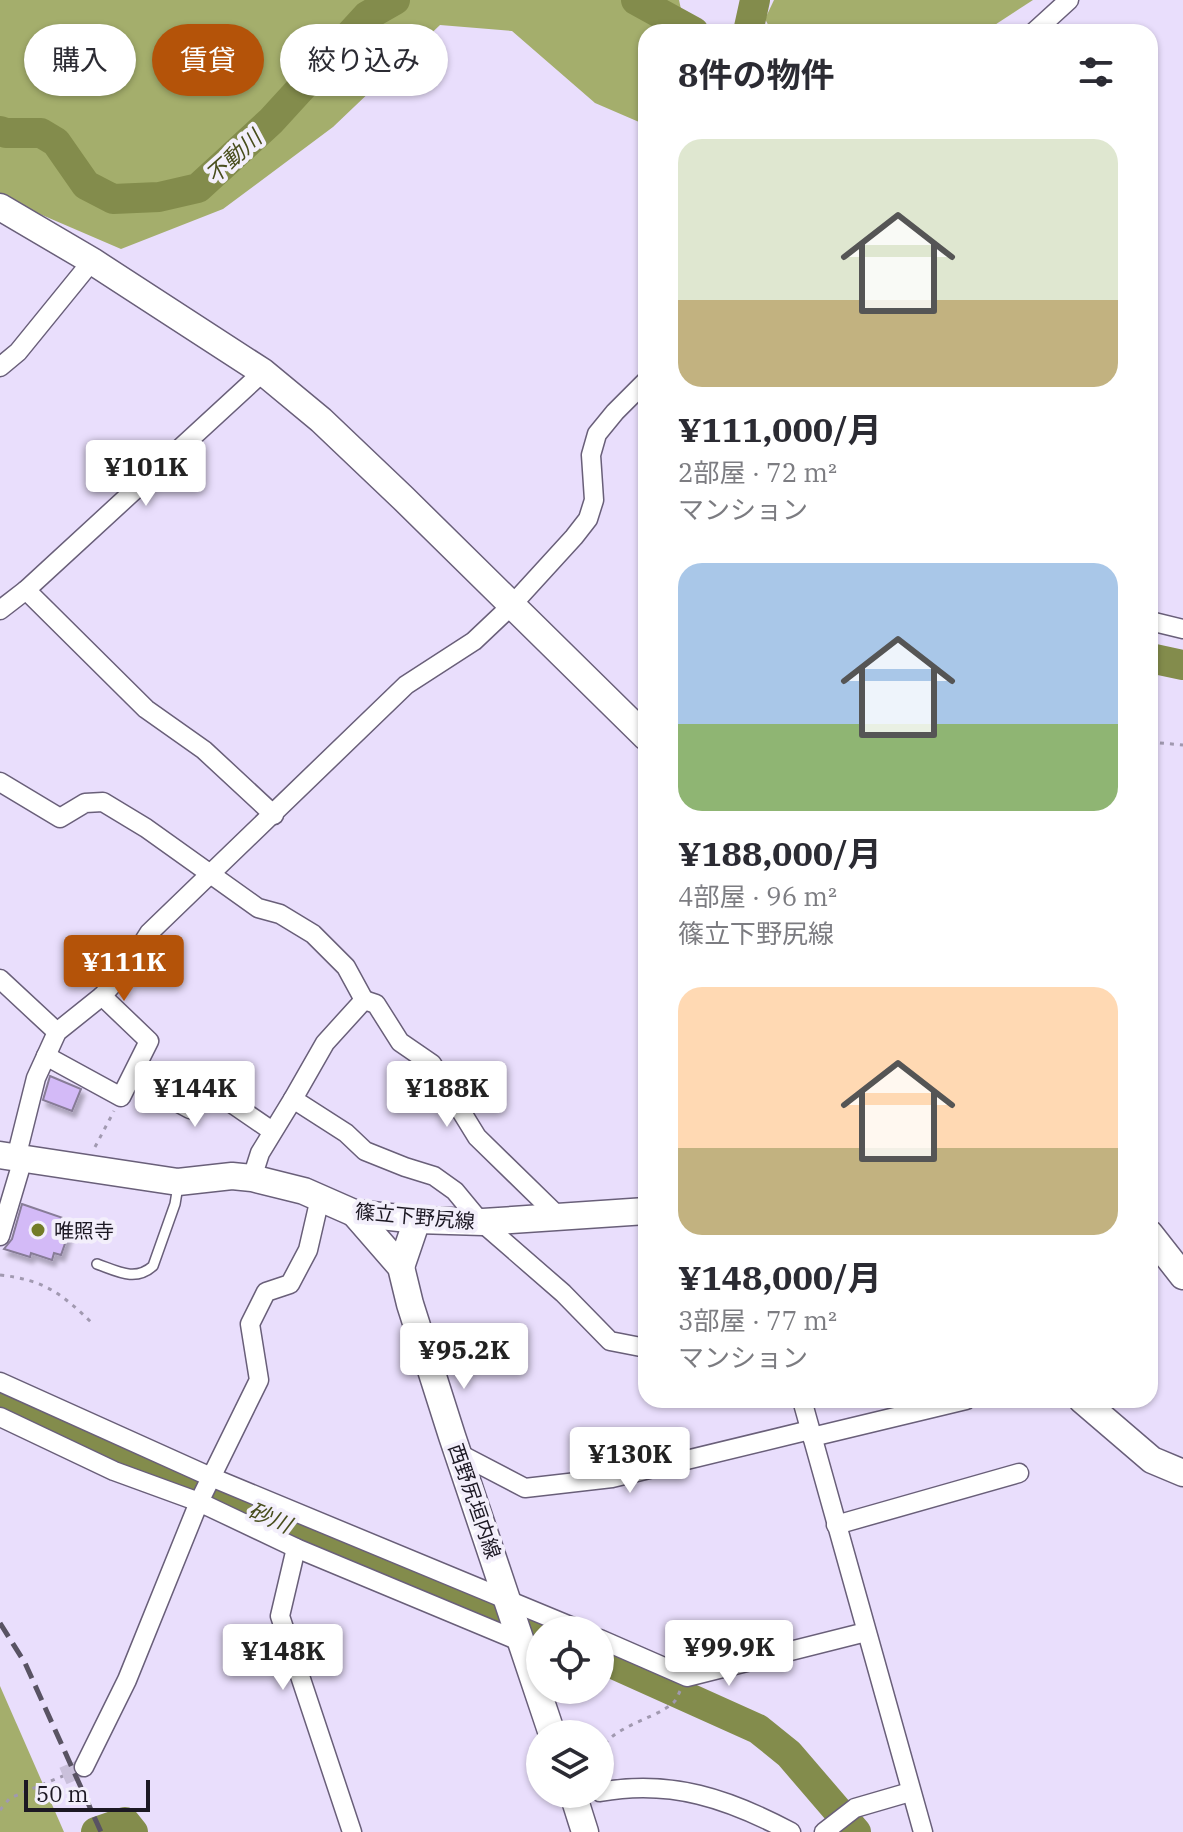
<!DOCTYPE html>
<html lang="ja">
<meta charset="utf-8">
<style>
:root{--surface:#fff;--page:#f7f7f7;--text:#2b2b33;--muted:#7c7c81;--accent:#b45309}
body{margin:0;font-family:"IBM Plex Serif","Noto Sans JP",serif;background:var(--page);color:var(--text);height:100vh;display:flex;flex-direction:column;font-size:30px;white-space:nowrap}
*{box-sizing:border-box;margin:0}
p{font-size:26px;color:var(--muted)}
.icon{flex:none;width:44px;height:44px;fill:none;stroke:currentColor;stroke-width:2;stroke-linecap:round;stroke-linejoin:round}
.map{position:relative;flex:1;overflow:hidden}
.sheet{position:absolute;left:638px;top:24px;width:520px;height:1384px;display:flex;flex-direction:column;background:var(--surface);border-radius:24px;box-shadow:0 2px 6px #0004}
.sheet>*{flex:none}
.banner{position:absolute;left:24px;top:24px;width:494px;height:72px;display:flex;gap:16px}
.buttons{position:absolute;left:526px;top:1616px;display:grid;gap:16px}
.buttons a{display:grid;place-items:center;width:88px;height:88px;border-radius:50%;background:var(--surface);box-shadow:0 2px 6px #0004;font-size:40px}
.scale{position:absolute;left:24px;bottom:20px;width:126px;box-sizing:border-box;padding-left:8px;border:4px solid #1c1823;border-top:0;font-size:22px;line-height:28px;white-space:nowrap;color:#1c1823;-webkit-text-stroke:6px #f3effb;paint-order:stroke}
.price{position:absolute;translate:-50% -68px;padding:0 18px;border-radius:8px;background:#fff;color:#222;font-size:26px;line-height:52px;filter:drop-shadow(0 2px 4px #0008)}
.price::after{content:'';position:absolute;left:50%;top:48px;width:24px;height:18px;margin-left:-12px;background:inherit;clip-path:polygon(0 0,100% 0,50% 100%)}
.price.selected{background:var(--accent);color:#fff}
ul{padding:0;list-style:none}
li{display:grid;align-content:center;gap:16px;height:424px;padding:0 40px}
li span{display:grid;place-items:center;height:248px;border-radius:24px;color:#555}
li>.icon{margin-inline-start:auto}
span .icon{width:144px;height:144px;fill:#fffc;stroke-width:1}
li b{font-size:34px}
h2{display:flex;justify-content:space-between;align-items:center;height:96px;padding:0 40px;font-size:34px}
.tag{padding:0 28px;border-radius:36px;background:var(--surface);box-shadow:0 2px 6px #0004;font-size:28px;line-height:72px}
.tag.selected{background:var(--accent);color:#fff}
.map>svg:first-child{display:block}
.forest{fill:#a4ae6c}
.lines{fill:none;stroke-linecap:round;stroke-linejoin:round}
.river{stroke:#838c4c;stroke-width:30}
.building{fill:#d3baf7;stroke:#877c97;stroke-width:2;filter:url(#shadow)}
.street-tunnel{stroke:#cac0db;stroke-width:18;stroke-dasharray:18 9;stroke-linecap:butt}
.lane-casing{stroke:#695f79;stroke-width:12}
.street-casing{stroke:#695f79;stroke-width:21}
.secondary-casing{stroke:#695f79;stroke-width:29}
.path{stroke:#a199b0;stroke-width:3;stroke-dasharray:4 6;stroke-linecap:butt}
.lane{stroke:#fff;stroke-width:9}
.street{stroke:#fff;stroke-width:18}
.secondary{stroke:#fff;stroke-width:26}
.rail{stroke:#595363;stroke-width:5;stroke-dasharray:16 8;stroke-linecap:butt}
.poi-dot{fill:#737c28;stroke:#f3effb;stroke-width:3}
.labels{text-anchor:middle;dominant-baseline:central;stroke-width:8;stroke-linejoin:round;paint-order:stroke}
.street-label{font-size:20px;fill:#1c1823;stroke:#f3effb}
.poi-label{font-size:20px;fill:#1c1823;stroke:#f3effb;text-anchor:start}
.water-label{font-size:22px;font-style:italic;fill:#484d1c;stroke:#f3effb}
</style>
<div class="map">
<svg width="1183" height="1832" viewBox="0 0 1183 1832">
<defs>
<filter id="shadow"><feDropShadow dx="3.5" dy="6" stdDeviation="2" flood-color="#0004"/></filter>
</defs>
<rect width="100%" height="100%" fill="#e9defc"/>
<g class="forest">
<path d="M0 0H679L686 32H646V125L595 103 512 31 440 25 333 127 223 209 121 249 28 209H0Z"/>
<path d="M774 0H1033L984 32H772L765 19Z"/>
<path d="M0 1686 64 1832H0Z"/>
</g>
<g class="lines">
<g class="river">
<path d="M636 0 694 32"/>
<path d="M748 32 755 0"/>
<path d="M0 131 6 133H41L56 142 86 185 113 199 159 197 198 188 271 121 367 16 395 0"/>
<path d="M1150 658 1183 665"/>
<path d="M0 1401 540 1633"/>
<path d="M600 1658 758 1729 789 1754 856 1832"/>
<path d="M96 1832 125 1822 133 1832"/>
</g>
</g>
<g class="building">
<path d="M50 1076 81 1089 72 1111 43 1100Z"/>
<path d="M22 1204 66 1219 62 1229 69 1232 61 1255 54 1253 52 1260 31 1253 30 1257 4 1249 12 1239Z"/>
</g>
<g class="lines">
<path class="street-tunnel" d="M63 1776 84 1767"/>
<defs>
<path id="lane" d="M97 1264C117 1271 135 1282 153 1266L175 1204 178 1186"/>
<g id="street">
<path d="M1034 32 1069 0"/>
<path d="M0 367 18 352 92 261"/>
<path d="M26 590 146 709 204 750 274 815"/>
<path d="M0 610 26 590 263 372"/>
<path d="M1150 621 1183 629"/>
<path d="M0 782 60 818 85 803 103 802 146 828 258 908 280 914 313 934 346 967 364 1000 325 1043 293 1099 346 1133 365 1151 405 1167 434 1176 455 1191 479 1220 563 1293 610 1341 646 1348"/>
<path d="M0 979 57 1032"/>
<path d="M364 1000 376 1004 400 1042 432 1064 477 1137 560 1218"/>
<path d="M46 1056 121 1097 149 1041 102 996"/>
<path d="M132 1078 190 1109 211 1089 272 1131"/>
<path d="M16 1158 36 1078 57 1032 102 996 125 971 149 933 406 685 474 641 511 606 574 537 588 519 594 500 591 455 597 434 615 412 646 381"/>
<path d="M252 1178 260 1153 293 1099"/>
<path d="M0 1236 23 1159"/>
<path d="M0 1382 211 1477 580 1630"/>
<path d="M802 1400 923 1832"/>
<path d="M0 1417 114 1471 199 1502 259 1380 250 1324 266 1292 290 1284 308 1250 320 1198"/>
<path d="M812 1437 966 1400"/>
<path d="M458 1453 525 1488 612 1478 810 1430"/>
<path d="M836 1525 1019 1473"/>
<path d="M296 1548 280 1616 352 1832"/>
<path d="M600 1639 687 1677 866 1632"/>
<path d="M84 1767 127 1680 199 1502 296 1548 512 1638 521 1639"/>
<path d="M600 1792C671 1779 729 1799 791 1832"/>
<path d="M824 1832 855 1808 910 1792"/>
</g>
<g id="secondary">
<path d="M0 207 92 261 263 372 321 420 403 498 646 737"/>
<path d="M0 1155 178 1182 232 1176 252 1178 304 1191 354 1213 417 1220 483 1222 646 1211"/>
<path d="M354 1213 401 1267 410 1304 452 1436 552 1734"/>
<path d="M1150 1234 1183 1276"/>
<path d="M401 1267 417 1220"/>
<path d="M1082 1400 1152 1460 1183 1473"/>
<path d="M573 1794 585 1832"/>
</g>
</defs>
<use href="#lane" class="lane-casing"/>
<use href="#street" class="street-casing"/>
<use href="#secondary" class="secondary-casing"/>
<g class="path">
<path d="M1150 742 1183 745"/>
<path d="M95 1147 114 1111"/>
<path d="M0 1275C45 1280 62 1294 93 1324"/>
<path d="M606 1772C581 1731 655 1722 674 1702 677 1699 678 1695 680 1691"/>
<path d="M0 1810 10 1798 63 1776"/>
</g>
<use href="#lane" class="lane"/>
<use href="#street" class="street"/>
<use href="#secondary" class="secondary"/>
<path class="rail" d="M0 1623 25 1663 101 1832"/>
</g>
<circle class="poi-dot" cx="38" cy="1230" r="8"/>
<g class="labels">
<g class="street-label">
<text transform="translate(415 1216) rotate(5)">篠立下野尻線</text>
<text transform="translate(475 1501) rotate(71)">西野尻垣内線</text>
</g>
<g class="poi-label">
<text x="54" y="1230">唯照寺</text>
</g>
<g class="water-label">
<text transform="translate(233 156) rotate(-42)">不動川</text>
<text transform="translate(270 1517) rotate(23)">砂川</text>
</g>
</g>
</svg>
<div class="buttons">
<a><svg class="icon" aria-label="locate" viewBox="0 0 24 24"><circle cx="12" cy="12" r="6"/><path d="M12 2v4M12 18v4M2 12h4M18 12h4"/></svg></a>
<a><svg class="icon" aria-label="layers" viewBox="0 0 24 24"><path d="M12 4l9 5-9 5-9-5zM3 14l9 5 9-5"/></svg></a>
</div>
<div class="scale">50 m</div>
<b class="price" style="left:146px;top:508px">¥101K</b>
<b class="price selected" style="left:124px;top:1003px">¥111K</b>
<b class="price" style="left:195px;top:1129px">¥144K</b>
<b class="price" style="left:447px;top:1129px">¥188K</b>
<b class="price" style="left:464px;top:1391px">¥95.2K</b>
<b class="price" style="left:630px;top:1495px">¥130K</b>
<b class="price" style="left:729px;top:1688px">¥99.9K</b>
<b class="price" style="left:283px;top:1692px">¥148K</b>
<div class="banner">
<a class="tag">購入</a>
<a class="tag selected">賃貸</a>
<a class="tag">絞り込み</a>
</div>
<section class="sheet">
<h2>8件の物件<svg class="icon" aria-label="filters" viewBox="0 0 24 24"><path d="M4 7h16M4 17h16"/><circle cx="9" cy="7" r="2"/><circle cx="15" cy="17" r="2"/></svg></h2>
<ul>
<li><span style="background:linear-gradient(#dfe7d0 65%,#c2b280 0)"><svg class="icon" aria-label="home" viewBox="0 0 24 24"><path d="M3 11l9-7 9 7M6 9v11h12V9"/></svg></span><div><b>¥111,000/月</b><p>2部屋 · 72 m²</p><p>マンション</p></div></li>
<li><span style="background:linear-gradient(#a9c7e8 65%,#8fb573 0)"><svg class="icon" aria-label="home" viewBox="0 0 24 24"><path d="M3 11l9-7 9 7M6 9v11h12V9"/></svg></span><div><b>¥188,000/月</b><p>4部屋 · 96 m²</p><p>篠立下野尻線</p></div></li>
<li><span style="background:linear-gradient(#ffd9b3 65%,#c2b280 0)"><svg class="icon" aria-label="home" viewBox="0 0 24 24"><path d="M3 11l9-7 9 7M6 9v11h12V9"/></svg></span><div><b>¥148,000/月</b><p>3部屋 · 77 m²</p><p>マンション</p></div></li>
</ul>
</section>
</div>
